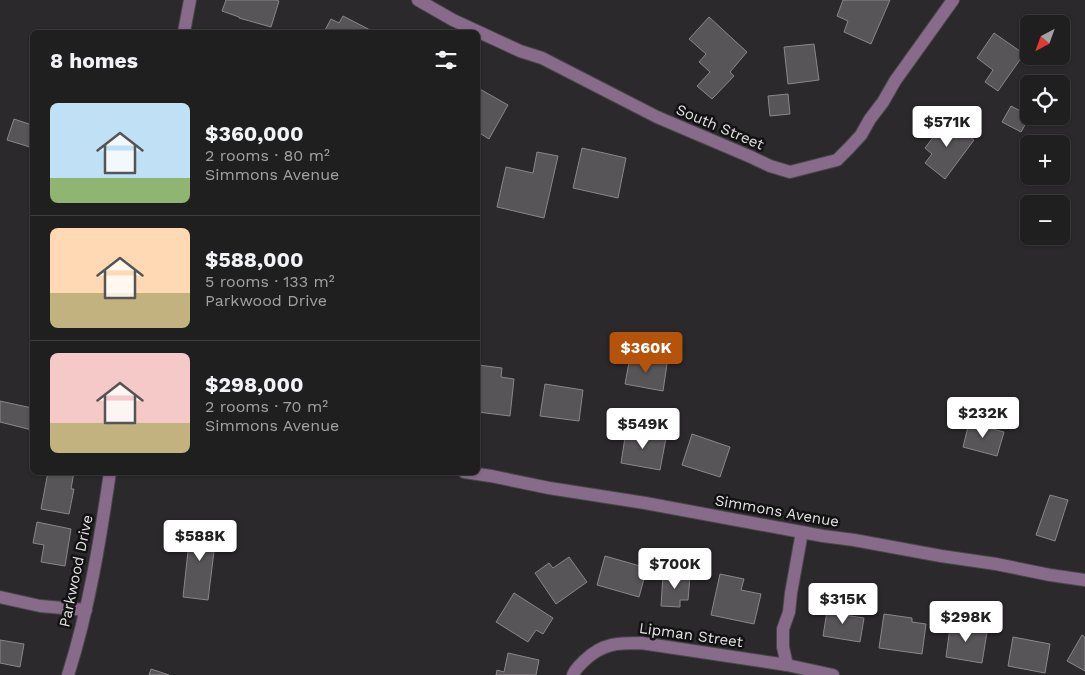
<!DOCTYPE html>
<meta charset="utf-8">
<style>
:root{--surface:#201f20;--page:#2d2c2d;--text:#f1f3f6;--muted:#a2a2a5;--line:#3d3d3e;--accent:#b45309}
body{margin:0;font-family:"Work Sans",sans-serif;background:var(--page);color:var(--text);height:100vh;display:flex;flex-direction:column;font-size:19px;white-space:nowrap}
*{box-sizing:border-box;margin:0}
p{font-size:16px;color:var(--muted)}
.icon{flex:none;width:28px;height:28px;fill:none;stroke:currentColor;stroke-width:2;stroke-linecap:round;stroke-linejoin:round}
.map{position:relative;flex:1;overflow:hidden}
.panel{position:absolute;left:30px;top:30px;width:450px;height:445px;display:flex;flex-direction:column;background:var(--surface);border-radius:8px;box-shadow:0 1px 4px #0004,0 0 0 1px var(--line)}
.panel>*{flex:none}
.needle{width:32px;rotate:221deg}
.fabs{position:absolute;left:1020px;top:15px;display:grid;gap:10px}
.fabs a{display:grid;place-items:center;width:50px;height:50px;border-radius:8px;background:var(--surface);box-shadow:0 1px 4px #0004,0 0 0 1px var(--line);font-size:25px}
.price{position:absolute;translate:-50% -42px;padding:0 11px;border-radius:5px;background:#fff;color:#222;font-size:16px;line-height:32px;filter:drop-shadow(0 1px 2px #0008)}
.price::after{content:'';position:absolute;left:50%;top:30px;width:15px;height:11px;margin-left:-8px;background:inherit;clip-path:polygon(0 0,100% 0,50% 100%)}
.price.active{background:var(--accent);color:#fff}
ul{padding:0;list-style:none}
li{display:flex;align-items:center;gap:15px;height:125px;padding:0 20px}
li+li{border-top:1px solid var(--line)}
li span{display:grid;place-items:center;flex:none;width:140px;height:100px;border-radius:8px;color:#555}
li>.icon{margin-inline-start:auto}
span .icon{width:60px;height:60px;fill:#fffc;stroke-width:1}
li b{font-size:21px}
h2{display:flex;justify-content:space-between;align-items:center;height:60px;padding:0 20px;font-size:21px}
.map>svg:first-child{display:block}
.building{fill:#585558;stroke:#8a878a}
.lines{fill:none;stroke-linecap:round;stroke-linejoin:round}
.minor-casing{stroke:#494749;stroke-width:14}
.minor{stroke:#886b8a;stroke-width:12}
.labels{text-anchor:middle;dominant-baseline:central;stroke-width:5;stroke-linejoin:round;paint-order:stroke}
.street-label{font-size:15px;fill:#e4e3e4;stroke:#131213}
</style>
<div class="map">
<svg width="1085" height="675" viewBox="0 0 1085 675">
<rect width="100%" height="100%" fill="#2b292b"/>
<g class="building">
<path d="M226 0H276L279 1 271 27 239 18V17L222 11Z"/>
<path d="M843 0H890L871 44 844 32 848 21 837 16Z"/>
<path d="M343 16 374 32H324L331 19 339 23Z"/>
<path d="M709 17 747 52 730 72 734 76 712 99 697 86 710 72 699 62 706 54 689 39Z"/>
<path d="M994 33 1024 54 998 91 985 82 993 70 977 58Z"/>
<path d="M814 44 819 80 788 84 784 47Z"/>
<path d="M478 88 508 105 489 139 478 132Z"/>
<path d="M788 94 790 114 770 116 768 96Z"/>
<path d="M1011 106 1030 116 1021 132 1002 122Z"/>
<path d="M14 119 32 125V139L30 147 7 140Z"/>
<path d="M947 119 974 140 945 179 925 163 932 154 925 148Z"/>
<path d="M582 148 626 158 618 198 573 188Z"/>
<path d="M537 152 558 156 544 218 497 207 506 167 533 173Z"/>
<path d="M630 357 667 364 663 391 625 384Z"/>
<path d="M478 365 502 368 501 377 514 379 510 416 478 412Z"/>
<path d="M545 384 583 390 579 421 540 416Z"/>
<path d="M0 401 32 408V430L0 422Z"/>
<path d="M969 423 1004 432 997 456 963 447Z"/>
<path d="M626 431 666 438 660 470 621 463Z"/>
<path d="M692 434 730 447 720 477 682 465Z"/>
<path d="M48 472H74L71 489H74L69 514 41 509Z"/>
<path d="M1050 495 1068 500 1055 541 1036 535Z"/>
<path d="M37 522 71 529 65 566 41 562 44 545 33 543Z"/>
<path d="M191 524 217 527 208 600 183 597Z"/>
<path d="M605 556 647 568 639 597 597 585Z"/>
<path d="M569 557 587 582 556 604 535 573 549 563 553 568Z"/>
<path d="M663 574 690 576 688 600H680V607L661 606Z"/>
<path d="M720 574 744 579 741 590 761 594 754 624 711 615Z"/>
<path d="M514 593 553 618 543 634 536 630 528 642 496 622Z"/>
<path d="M828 605 845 608 844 615 864 618 860 642 823 636Z"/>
<path d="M884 614 912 618V622L926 624 922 654 879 648Z"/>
<path d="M951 620 968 622 967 629 987 632 982 663 946 657Z"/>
<path d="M1082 635 1085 637V671L1067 661Z"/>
<path d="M1013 637 1050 644 1045 673 1008 666Z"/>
<path d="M0 640 24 644 20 667 0 663Z"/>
<path d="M508 653 539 660 536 675H496L497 670 504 672Z"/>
<path d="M151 669 169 675H149Z"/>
</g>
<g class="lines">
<defs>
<g id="minor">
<path d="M418 0 453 20 520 51 542 58 657 117 751 157 770 166 790 172 837 160 849 148 861 135 870 119 883 102 895 81 953 0"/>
<path d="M184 32 190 0"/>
<path d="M464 472 491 476 549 488 645 503 823 536 854 540 941 556 996 564 1050 575 1085 580"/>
<path d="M802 532 791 593 789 612 783 629V647L787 665 833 675"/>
<path d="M0 597 40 606 86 610"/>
<path d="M68 675C89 609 100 541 110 472"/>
<path d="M573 675C575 669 581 664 585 660 603 643 618 643 641 643L787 665"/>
</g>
</defs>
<use href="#minor" class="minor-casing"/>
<use href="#minor" class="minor"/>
</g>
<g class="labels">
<g class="street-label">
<text transform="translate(720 127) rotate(23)">South Street</text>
<text transform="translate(777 511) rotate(10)">Simmons Avenue</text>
<text transform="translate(76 571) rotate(-78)">Parkwood Drive</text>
<text transform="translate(691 635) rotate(8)">Lipman Street</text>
</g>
</g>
</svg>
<div class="fabs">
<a><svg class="needle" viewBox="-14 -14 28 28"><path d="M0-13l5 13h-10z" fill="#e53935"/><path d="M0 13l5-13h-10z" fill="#a2a2a5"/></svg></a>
<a><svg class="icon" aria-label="locate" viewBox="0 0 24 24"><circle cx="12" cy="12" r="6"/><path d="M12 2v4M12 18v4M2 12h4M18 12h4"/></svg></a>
<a>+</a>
<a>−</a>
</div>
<b class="price" style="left:947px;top:148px">$571K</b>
<b class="price active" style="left:646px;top:374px">$360K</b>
<b class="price" style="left:983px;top:439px">$232K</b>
<b class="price" style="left:643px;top:450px">$549K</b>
<b class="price" style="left:200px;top:562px">$588K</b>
<b class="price" style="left:675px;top:590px">$700K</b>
<b class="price" style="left:843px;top:625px">$315K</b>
<b class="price" style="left:966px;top:643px">$298K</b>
<section class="panel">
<h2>8 homes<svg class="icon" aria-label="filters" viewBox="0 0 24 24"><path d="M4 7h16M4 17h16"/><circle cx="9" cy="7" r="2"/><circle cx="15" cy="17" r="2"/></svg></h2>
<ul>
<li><span style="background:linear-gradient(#bfe0f5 75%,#8fb573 0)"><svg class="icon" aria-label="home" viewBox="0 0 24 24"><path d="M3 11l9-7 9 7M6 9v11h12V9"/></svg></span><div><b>$360,000</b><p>2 rooms · 80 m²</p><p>Simmons Avenue</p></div></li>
<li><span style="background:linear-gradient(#ffd9b3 65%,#c2b280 0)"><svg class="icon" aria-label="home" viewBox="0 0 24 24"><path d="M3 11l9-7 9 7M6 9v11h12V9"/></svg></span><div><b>$588,000</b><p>5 rooms · 133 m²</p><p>Parkwood Drive</p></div></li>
<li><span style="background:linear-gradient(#f6c9c9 70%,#c2b280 0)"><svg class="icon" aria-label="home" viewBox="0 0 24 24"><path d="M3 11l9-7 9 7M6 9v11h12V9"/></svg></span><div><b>$298,000</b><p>2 rooms · 70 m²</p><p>Simmons Avenue</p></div></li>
</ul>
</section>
</div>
